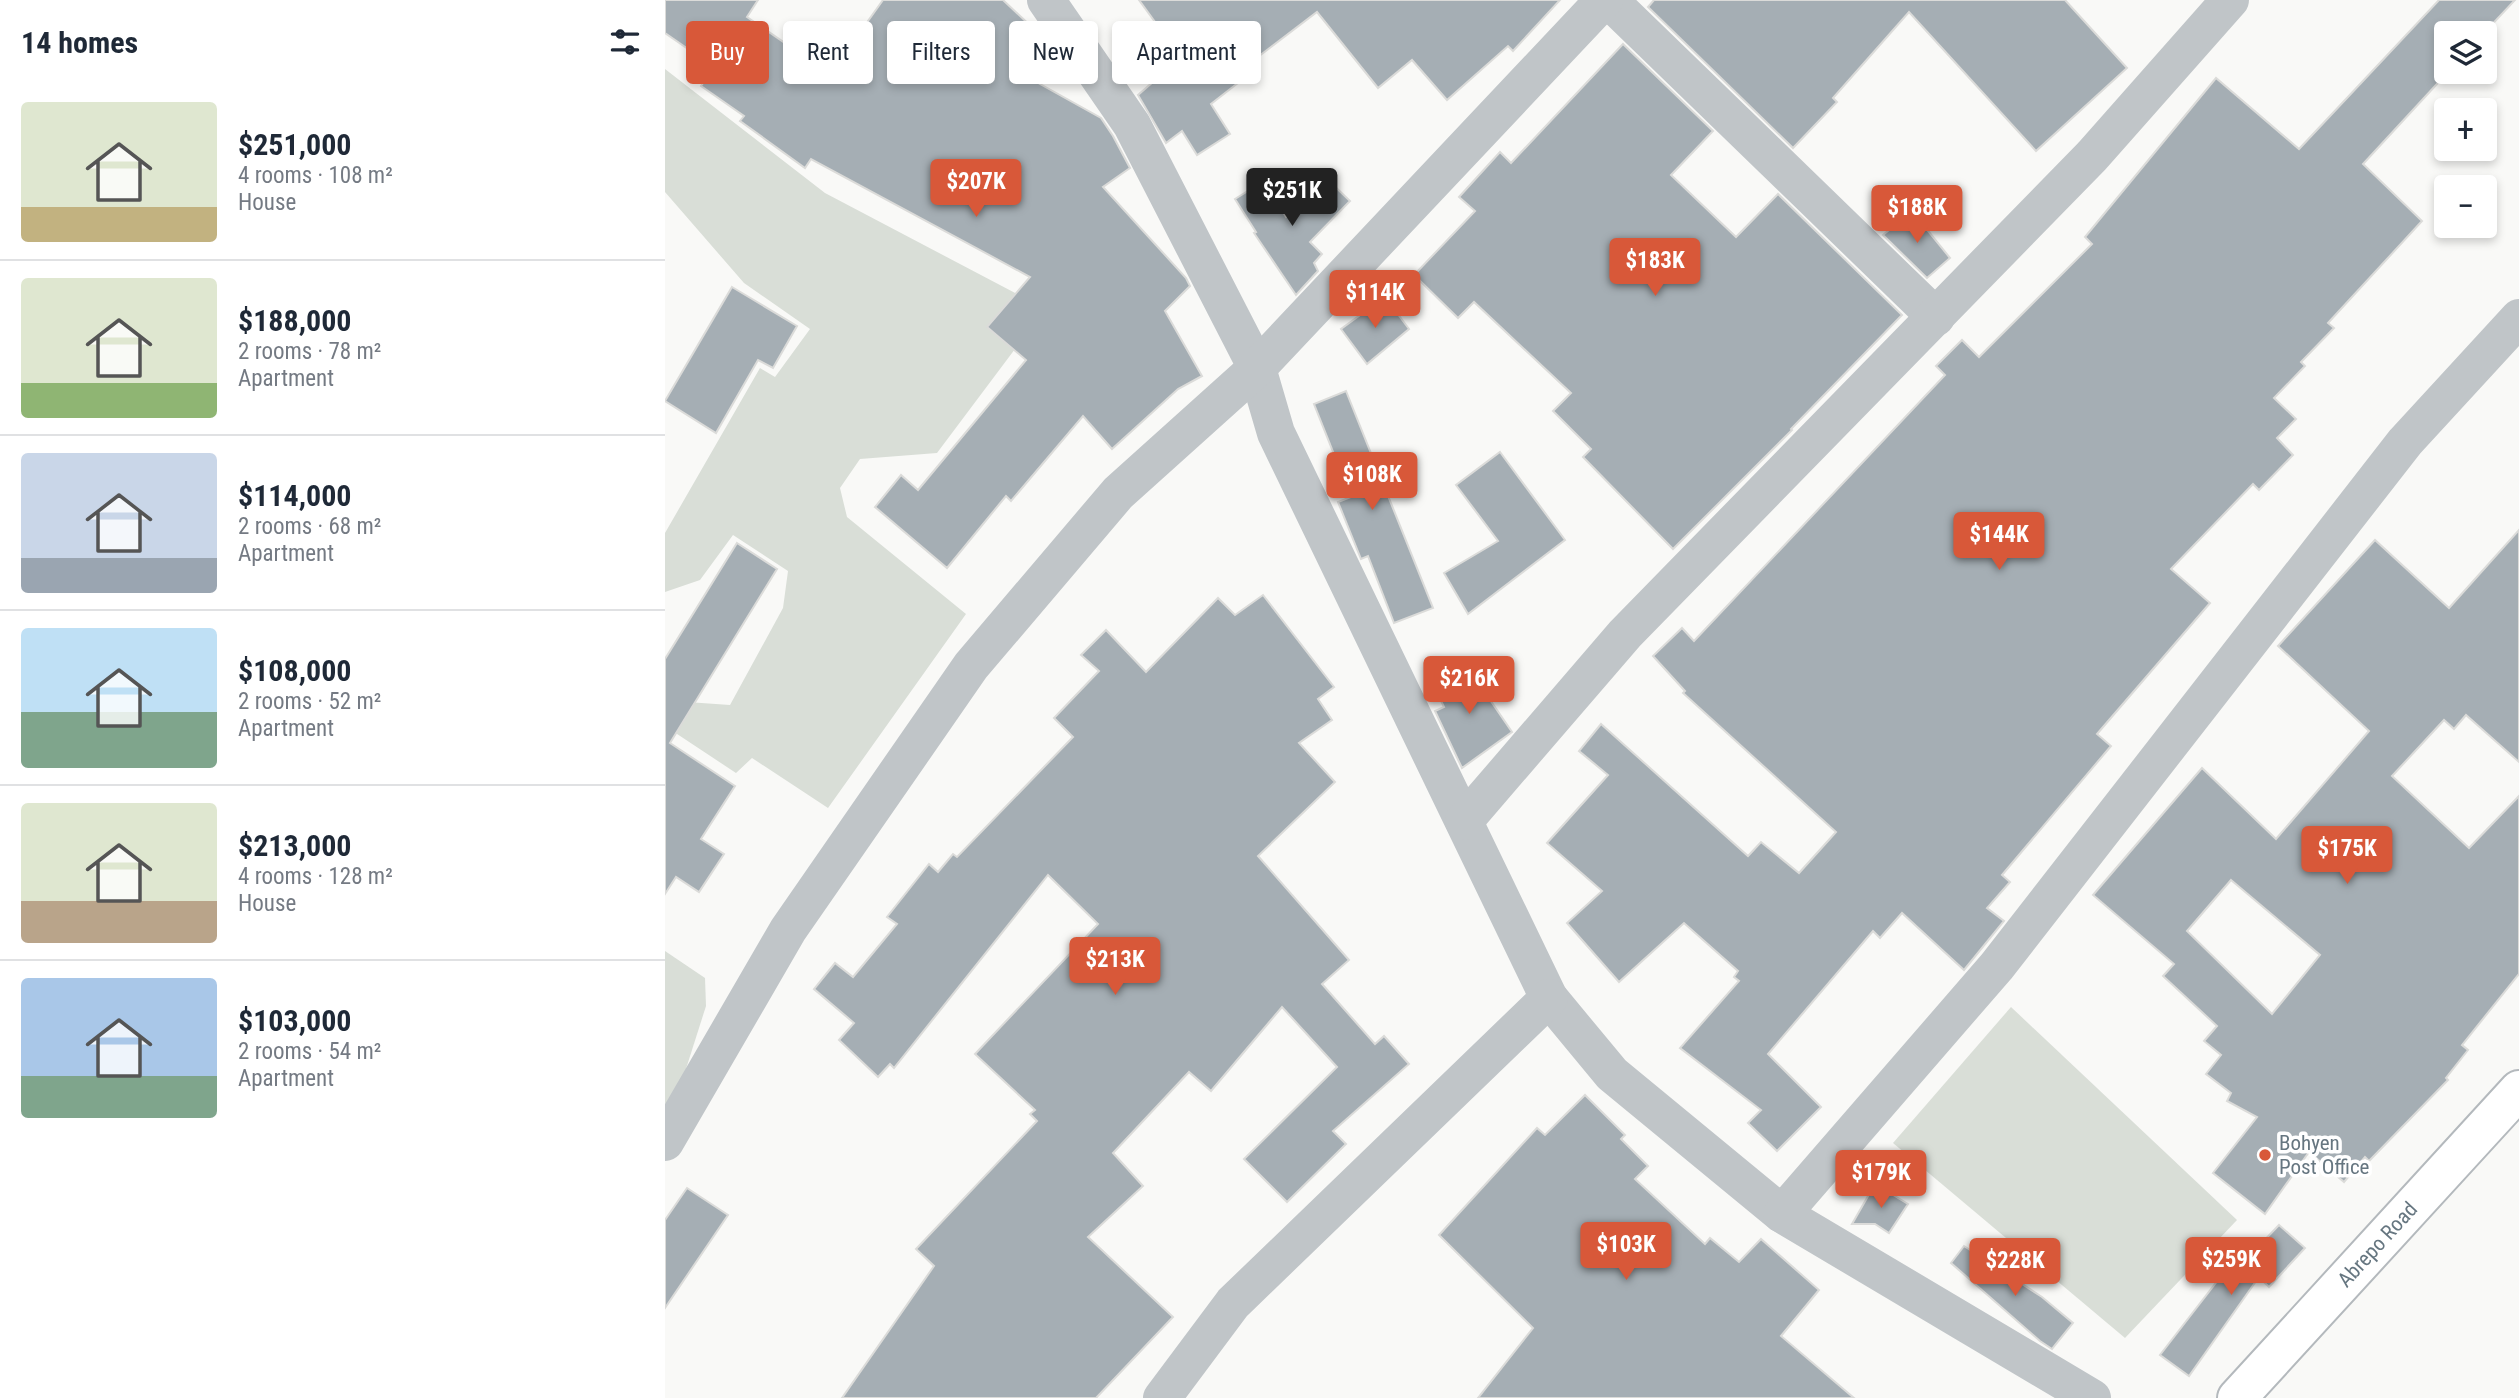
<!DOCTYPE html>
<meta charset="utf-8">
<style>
:root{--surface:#fff;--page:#f6f6f7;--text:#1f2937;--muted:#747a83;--line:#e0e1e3;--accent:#d85839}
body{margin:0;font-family:"Roboto Condensed",sans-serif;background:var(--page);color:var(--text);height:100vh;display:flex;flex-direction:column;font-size:26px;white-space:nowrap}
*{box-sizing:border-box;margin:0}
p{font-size:23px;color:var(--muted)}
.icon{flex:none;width:38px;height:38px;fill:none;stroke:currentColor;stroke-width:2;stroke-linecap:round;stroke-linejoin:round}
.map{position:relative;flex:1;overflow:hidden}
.side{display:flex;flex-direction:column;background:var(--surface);width:665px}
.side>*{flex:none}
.hud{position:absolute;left:21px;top:21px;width:665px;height:63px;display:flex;gap:14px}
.tools{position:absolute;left:1769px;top:21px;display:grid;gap:14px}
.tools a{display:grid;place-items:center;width:63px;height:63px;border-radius:7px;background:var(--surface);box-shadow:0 4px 10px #0003;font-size:35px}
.price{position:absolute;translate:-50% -60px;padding:0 16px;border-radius:7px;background:var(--accent);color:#fff;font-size:23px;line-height:46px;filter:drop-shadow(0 2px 4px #0008)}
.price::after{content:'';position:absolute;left:50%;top:42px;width:21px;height:16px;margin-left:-10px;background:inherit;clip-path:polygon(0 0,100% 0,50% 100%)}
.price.selected{background:#222;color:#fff}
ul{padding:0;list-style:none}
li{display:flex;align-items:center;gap:21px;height:175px;padding:0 21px}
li+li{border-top:2px solid var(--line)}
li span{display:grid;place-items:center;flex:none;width:196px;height:140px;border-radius:7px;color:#555}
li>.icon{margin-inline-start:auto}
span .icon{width:84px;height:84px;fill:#fffc;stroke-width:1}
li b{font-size:30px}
h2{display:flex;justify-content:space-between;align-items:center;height:84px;padding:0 21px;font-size:30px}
.pill{padding:0 24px;border-radius:7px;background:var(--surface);box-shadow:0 4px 10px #0003;font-size:24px;line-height:63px}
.pill.selected{background:var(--accent);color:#fff}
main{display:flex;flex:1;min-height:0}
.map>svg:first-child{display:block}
.green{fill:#d9ded7}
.building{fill:#a5aeb4;stroke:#dbdbd9;stroke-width:2;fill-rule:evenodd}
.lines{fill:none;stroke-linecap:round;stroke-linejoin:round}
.major-casing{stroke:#b4b9bd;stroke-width:42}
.minor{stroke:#c0c5c8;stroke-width:38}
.major{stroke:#fff;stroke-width:38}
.poi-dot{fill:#d85839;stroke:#fff;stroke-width:2.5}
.labels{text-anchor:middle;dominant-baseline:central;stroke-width:7;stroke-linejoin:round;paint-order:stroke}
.poi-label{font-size:21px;fill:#667680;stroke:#fff;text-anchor:start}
.street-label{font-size:21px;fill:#667680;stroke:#fff}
</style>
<main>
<section class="side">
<h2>14 homes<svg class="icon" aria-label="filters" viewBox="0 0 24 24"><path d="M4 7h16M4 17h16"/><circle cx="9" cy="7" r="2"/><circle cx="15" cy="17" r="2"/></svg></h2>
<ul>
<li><span style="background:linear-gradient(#dfe7d0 75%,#c2b280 0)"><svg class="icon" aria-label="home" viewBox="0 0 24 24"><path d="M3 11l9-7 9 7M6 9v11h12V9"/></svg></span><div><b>$251,000</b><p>4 rooms · 108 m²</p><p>House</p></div></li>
<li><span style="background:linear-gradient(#dfe7d0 75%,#8fb573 0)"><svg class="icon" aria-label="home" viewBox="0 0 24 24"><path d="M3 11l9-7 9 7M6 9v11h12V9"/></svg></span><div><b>$188,000</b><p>2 rooms · 78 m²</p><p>Apartment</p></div></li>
<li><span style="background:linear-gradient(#c9d6e8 75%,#9aa5b1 0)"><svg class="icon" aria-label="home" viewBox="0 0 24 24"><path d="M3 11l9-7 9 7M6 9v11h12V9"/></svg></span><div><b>$114,000</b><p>2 rooms · 68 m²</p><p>Apartment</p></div></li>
<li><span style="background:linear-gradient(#bfe0f5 60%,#7fa58c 0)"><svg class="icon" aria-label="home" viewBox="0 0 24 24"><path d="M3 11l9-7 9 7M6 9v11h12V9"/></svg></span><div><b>$108,000</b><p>2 rooms · 52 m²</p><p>Apartment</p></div></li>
<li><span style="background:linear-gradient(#dfe7d0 70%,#b9a48a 0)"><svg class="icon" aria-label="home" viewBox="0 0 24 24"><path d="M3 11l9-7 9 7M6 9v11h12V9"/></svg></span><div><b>$213,000</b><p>4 rooms · 128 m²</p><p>House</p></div></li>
<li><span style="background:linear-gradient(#a9c7e8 70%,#7fa58c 0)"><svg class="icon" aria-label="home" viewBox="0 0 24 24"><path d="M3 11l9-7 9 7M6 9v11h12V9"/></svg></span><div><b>$103,000</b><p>2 rooms · 54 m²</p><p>Apartment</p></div></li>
</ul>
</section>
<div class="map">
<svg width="1854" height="1398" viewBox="0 0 1854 1398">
<rect width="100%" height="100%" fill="#f9f9f7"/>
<g class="green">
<path d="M0 69 160 193 371 304V321L272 453 195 459 175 488 182 517 301 614 163 808 87 758 71 773 0 726 8 701 65 705 118 608 123 571 68 535 35 580 0 592V533L95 368 110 377 145 329 79 283 0 192Z"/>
<path d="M0 951 40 978 41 1006 20 1072 0 1109Z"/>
<path d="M1346 1007 1572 1220 1460 1338 1228 1143Z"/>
</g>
<g class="building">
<path d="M0 0H93L82 17 165 74 218 0H338L386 45 359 75 436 118 448 136 465 168 438 187 521 278 525 286 500 311 537 376 513 389 447 449 418 416 346 501 341 496 282 568 210 507 236 475 253 490 361 360 322 327 365 277 146 159 140 168 75 121 79 116 36 86 49 67 0 33Z"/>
<path d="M474 0H895L848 51 843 46 782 100 747 60 713 88 652 12 573 72 578 79 546 104 565 134 532 155 517 131 501 143 473 95 489 81 477 64 506 44Z"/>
<path d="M989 0H1400L1462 68 1371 151 1244 12 1168 98 1172 102 1128 148 983 7Z"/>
<path d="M1774 0H1850L1819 33H1782L1783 72 1698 164 1757 221 1663 323 1669 328 1636 362 1640 366 1609 398 1631 419 1612 438 1628 455 1594 490 1588 484 1506 569 1545 603 1432 734 1446 746 1337 875 1345 882 1322 908 1339 921 1299 970 1237 913 1215 938 1208 931 1103 1054 1156 1107 1112 1151 1083 1123 1096 1110 1015 1048 1074 981 1069 977 1073 971 1019 923 954 982 902 923 937 891 882 843 943 775 914 751 936 724 1083 856 1096 842 1134 873 1171 832 1018 693 1020 691 988 656 1017 628 1029 641 1280 375 1271 366 1297 340 1314 357 1427 244 1420 237 1551 78 1634 149Z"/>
<path d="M958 44 1048 131 1006 175 1071 237 1113 194 1237 315 1126 429 1127 430 1008 549 918 457 926 449 888 411 906 393 809 302 793 318 749 275 810 211 794 197 835 152 846 163Z"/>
<path d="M660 177 685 201 645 242 657 254 649 263 653 271 631 295 589 233 591 232 570 199 599 181 621 217Z"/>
<path d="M1247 211 1285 258 1262 278 1218 235Z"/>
<path d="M67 287 132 326 108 368 93 360 51 433 0 401Z"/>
<path d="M720 297 744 329 702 364 676 329Z"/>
<path d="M681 391 768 608 729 623 703 556 696 559 673 502 686 497 649 404Z"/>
<path d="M835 452 900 540 803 614 779 573 833 541 791 485Z"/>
<path d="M1854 530V762L1801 715 1789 729 1779 720 1727 776 1804 848 1854 796V974L1797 1045 1803 1050 1781 1078 1783 1080 1704 1161 1700 1157 1679 1182 1644 1152 1600 1214 1548 1173 1592 1117 1562 1101 1566 1093 1541 1074 1556 1055 1539 1041 1552 1026 1498 976 1509 964 1428 895 1537 768 1611 839 1704 731 1613 646 1710 540 1784 608ZM1566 880 1655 955 1607 1014 1522 931Z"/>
<path d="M72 543 112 569 5 743 70 786 36 839 59 854 34 892 11 877 0 894V659Z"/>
<path d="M598 595 669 687 653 699 667 720 634 743 670 782 593 856 684 960 657 984 710 1044 719 1036 744 1064 668 1131 681 1144 622 1202 579 1159 672 1067 617 1007 546 1091 524 1072 448 1153 478 1186 423 1237 508 1317 431 1398H177L269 1266 251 1249 372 1121 365 1114 370 1110 310 1054 433 924 383 875 229 1068 225 1064 213 1077 174 1040 189 1023 149 989 170 963 188 977 232 924 222 917 264 864 273 872 288 854 292 857 408 737 389 718 434 671 416 655 441 630 481 672 553 598 570 615Z"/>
<path d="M808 665 819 691 847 732 797 768 770 711 779 707 768 684Z"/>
<path d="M920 1095 960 1135 956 1139 983 1166 970 1179 1040 1244 1045 1238 1074 1262 1096 1239 1154 1290 1116 1336 1189 1398H813L868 1328 774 1235 872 1128 880 1135Z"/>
<path d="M1210 1184 1243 1204 1224 1233 1210 1224H1187Z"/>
<path d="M22 1188 63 1215 0 1308V1220Z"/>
<path d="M1614 1225 1640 1248 1604 1287 1594 1277 1524 1376 1495 1355 1584 1240 1593 1247Z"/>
<path d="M1299 1246 1377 1297 1408 1323 1387 1349 1375 1341 1286 1263Z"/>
</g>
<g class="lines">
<defs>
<g id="major">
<path id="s1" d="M1572 1398 1854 1090"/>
</g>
</defs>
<use href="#major" class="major-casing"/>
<g class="minor">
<path d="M381 0 467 125 592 368 611 433 884 998 947 1074 1117 1214 1427 1398"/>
<path d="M944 0 1271 317"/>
<path d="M799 821 960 634 1427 156 1565 0"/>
<path d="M0 1142 123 930 306 666 453 493 592 368 939 0"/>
<path d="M1117 1214 1332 966 1740 442 1854 318"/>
<path d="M497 1398 568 1303 884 998"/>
</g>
<use href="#major" class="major"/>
</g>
<circle class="poi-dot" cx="1600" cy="1155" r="7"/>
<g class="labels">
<g class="poi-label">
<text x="1614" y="1143">Bohyen<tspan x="1614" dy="24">Post Office</tspan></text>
</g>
<g class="street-label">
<text stroke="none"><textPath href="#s1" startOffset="208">Abrepo Road</textPath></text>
</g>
</g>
</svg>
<div class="tools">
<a><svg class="icon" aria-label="layers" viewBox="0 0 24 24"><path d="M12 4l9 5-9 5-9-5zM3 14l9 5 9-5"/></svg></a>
<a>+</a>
<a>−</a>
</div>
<b class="price" style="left:311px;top:219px">$207K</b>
<b class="price selected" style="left:627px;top:228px">$251K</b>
<b class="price" style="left:1252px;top:245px">$188K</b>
<b class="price" style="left:990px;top:298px">$183K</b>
<b class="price" style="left:710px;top:330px">$114K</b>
<b class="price" style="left:707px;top:512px">$108K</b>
<b class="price" style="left:1334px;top:572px">$144K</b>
<b class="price" style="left:804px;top:716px">$216K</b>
<b class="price" style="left:1682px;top:886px">$175K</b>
<b class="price" style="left:450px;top:997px">$213K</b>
<b class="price" style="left:1216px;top:1210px">$179K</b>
<b class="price" style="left:961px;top:1282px">$103K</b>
<b class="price" style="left:1566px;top:1297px">$259K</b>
<b class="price" style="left:1350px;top:1298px">$228K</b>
<div class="hud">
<a class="pill selected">Buy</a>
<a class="pill">Rent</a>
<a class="pill">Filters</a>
<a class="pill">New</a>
<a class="pill">Apartment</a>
</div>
</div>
</main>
